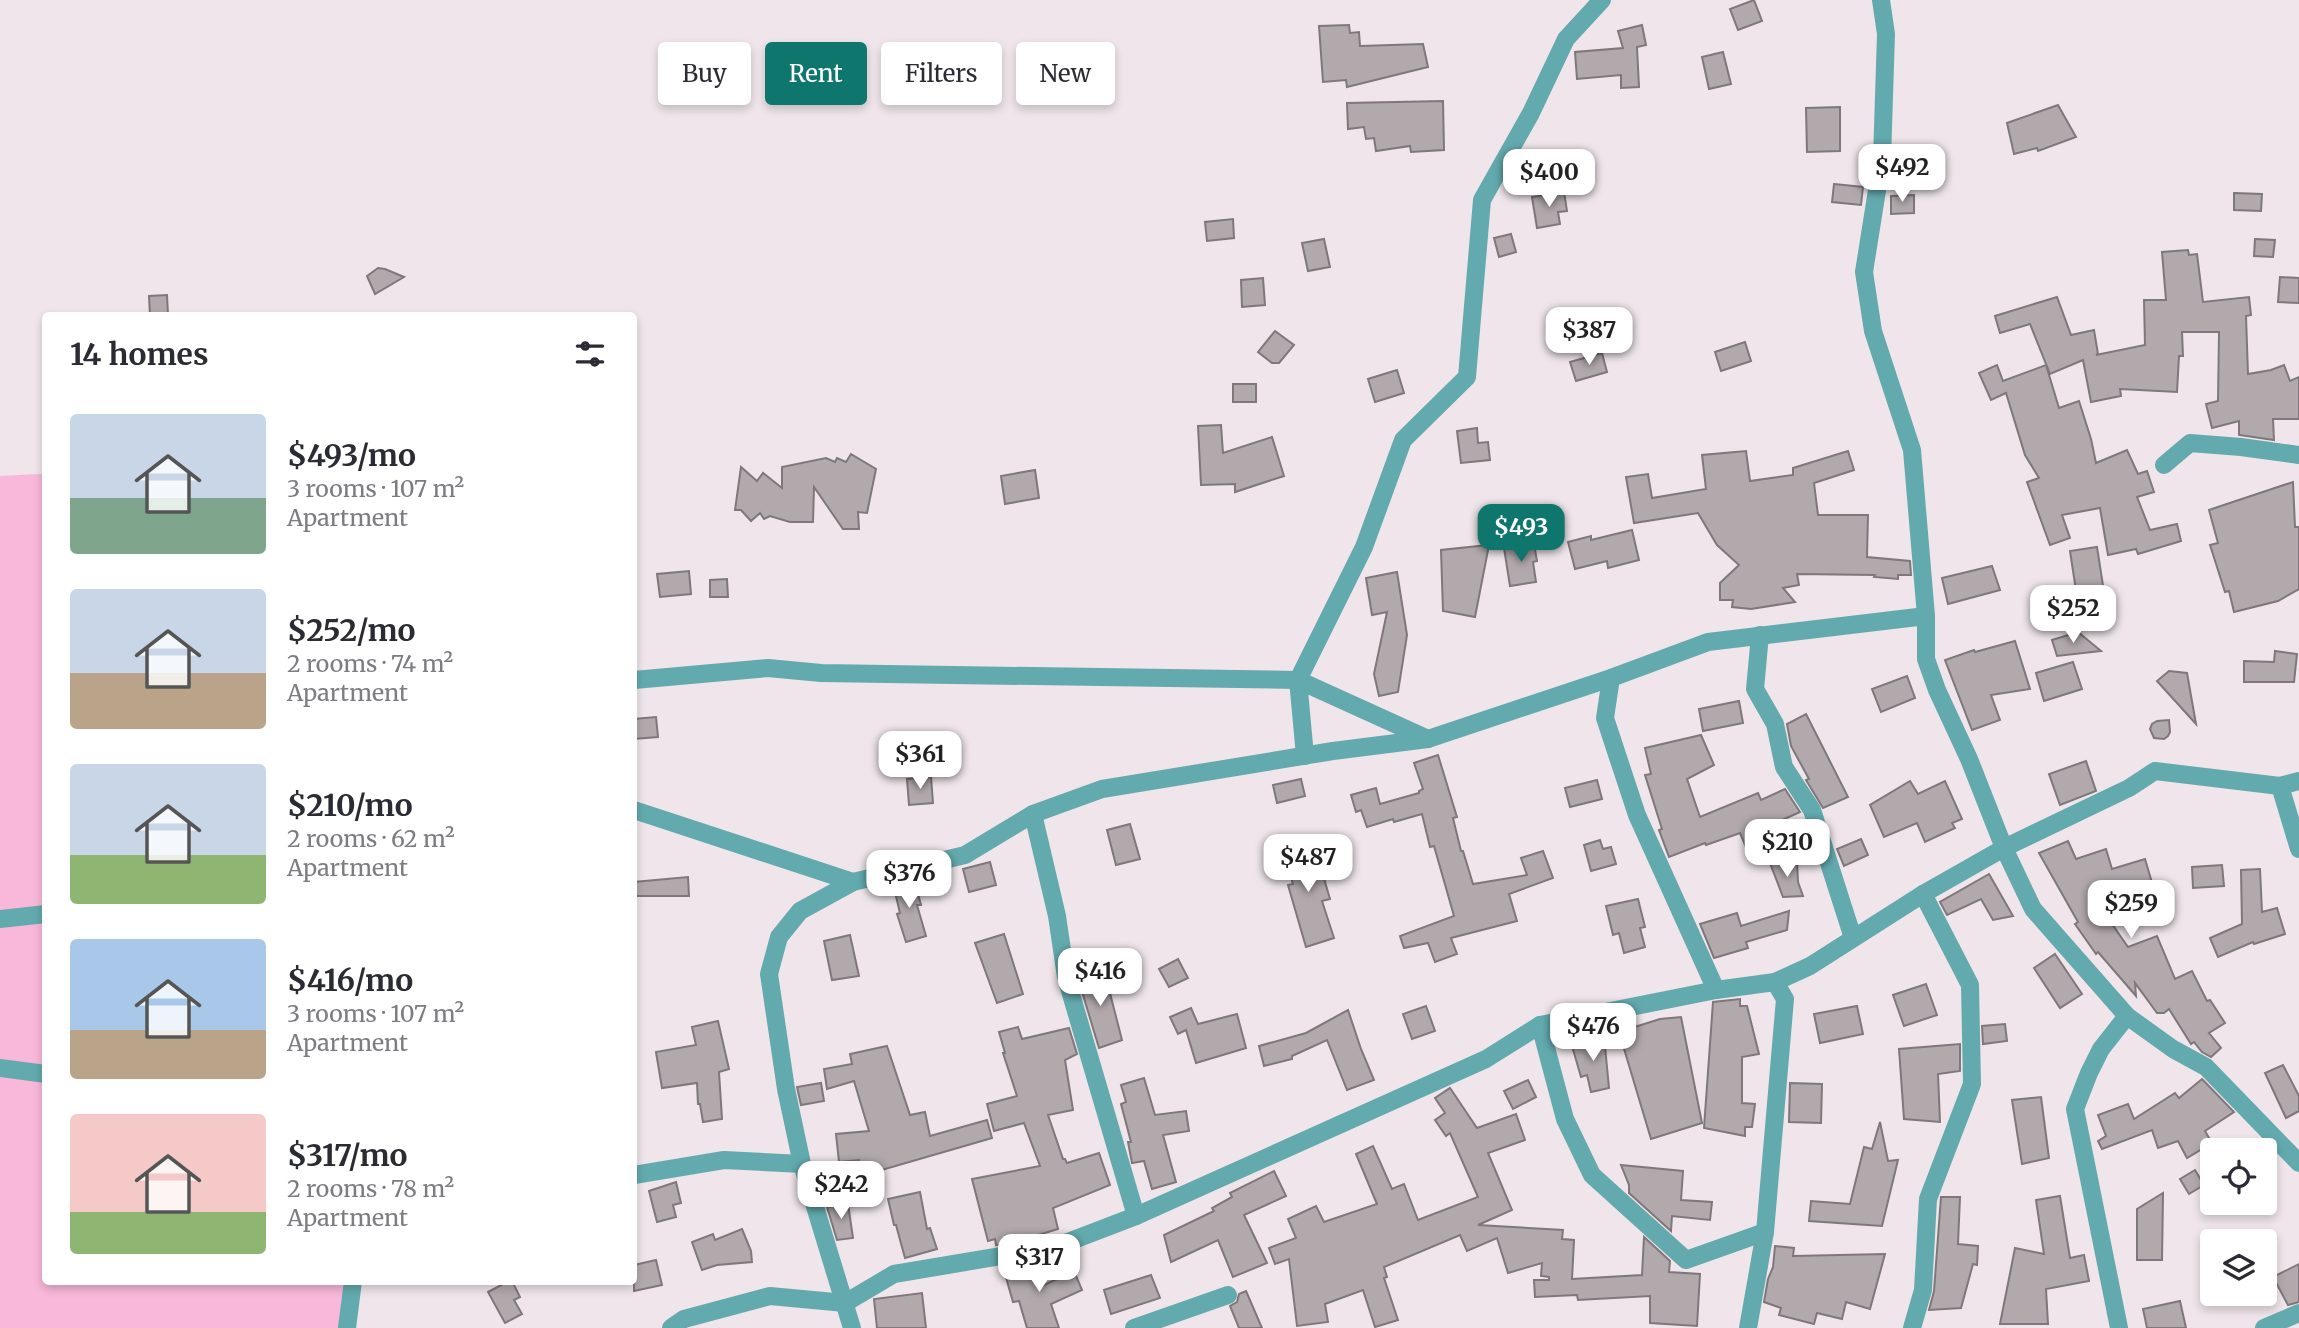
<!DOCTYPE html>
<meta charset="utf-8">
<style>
:root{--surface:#fff;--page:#f7f7f7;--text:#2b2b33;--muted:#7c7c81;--accent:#0f766e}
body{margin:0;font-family:Merriweather,serif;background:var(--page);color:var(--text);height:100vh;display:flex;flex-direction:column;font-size:26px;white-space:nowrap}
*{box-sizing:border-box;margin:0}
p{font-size:23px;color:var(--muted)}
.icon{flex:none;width:38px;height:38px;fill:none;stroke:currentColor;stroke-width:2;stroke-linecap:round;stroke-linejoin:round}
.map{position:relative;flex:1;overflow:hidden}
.panel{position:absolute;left:42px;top:312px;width:595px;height:973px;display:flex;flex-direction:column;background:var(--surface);border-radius:7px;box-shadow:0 4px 10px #0003}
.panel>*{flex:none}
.guide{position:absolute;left:658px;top:42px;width:665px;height:63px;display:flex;gap:14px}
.fabs{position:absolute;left:2200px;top:1138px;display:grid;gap:14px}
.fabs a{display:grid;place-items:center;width:77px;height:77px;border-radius:7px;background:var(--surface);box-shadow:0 4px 10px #0003;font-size:35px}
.price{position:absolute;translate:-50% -60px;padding:0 16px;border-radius:14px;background:#fff;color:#222;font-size:23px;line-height:46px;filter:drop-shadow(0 2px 4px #0008)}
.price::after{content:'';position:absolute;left:50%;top:42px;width:21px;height:16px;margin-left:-10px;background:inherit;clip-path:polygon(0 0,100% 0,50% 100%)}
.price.current{background:var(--accent);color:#fff}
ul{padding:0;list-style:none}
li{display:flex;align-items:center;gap:21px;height:175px;padding:0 28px}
li span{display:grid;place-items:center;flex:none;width:196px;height:140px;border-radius:7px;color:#555}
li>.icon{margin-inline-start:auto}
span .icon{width:84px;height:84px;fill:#fffc;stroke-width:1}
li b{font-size:30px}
h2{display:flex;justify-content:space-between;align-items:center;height:84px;padding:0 28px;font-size:30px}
.pill{padding:0 24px;border-radius:7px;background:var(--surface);box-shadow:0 4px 10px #0003;font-size:24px;line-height:63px}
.pill.current{background:var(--accent);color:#fff}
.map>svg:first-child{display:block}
.green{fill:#f9b8d9}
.building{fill:#b2a9ad;stroke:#7f777b;stroke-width:2}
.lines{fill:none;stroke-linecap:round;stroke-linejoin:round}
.minor{stroke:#63aaae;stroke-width:18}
</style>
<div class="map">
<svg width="2299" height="1328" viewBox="0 0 2299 1328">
<rect width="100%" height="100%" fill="#efe5ea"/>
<path class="green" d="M39 474H46V1001L44 1009 46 1010V1281H345L339 1328H0V476Z"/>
<g class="building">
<path d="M1754 0 1762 21 1738 30 1730 9Z"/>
<path d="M1349 25 1350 33 1359 32 1360 46 1423 44 1428 67 1347 87 1346 80 1323 82 1319 26Z"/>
<path d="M1642 25 1646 45 1637 47 1639 87 1621 88V75L1577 79 1575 52 1623 48 1618 31Z"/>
<path d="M1723 52 1731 84 1709 89 1702 57Z"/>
<path d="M1443 101 1444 150 1411 152 1410 146 1376 151 1374 138 1366 139 1364 127 1348 129 1347 103Z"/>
<path d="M2058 105 2076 137 2038 151 2037 148 2014 154 2007 123Z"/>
<path d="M1840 107V151L1807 152 1806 108Z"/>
<path d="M1834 184 1863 187 1861 205 1832 202Z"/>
<path d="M1564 192 1567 211 1558 212 1560 224 1537 228 1532 197Z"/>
<path d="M2234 193 2262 194 2261 211 2234 210Z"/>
<path d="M1914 195V213L1891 214V196Z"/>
<path d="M1233 219 1234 238 1207 241 1205 222Z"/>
<path d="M1511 234 1516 252 1499 257 1494 238Z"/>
<path d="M1324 239 1330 267 1308 271 1302 243Z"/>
<path d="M2255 239 2275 240 2273 257 2254 256Z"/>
<path d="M2188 250 2189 255 2197 254 2203 302 2249 297 2251 315 2246 316 2248 374 2271 370 2284 365 2290 381 2299 377V419H2273L2274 440 2239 435V421L2212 428 2206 404 2218 401 2219 332H2182L2183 356H2179L2177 392 2120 389 2121 396 2091 402 2083 360 2050 374 2030 324 2000 333 1995 316 2057 297 2071 335 2094 330 2098 354 2096 355 2145 345 2144 300H2166L2162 252Z"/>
<path d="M378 268 385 269 404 277 375 294 367 276Z"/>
<path d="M2280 277 2299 278V303L2278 302Z"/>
<path d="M1263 278 1265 305 1242 307 1241 280Z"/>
<path d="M167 295 168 315H150L149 296Z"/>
<path d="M1275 331 1294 345 1279 363H1272L1258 352Z"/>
<path d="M1745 342 1751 361 1721 371 1715 352Z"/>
<path d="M1602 353 1607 372 1576 381 1570 362Z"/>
<path d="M1997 365 2003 381 2046 365 2059 408 2079 401 2091 439 2096 463 2127 450 2138 474 2147 471 2154 492 2137 497 2150 530 2177 524 2181 541 2138 554 2136 549 2108 555 2100 508 2062 515 2070 538 2050 545 2027 482 2039 478 2025 455 2006 393 1991 400 1979 373Z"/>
<path d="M1397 370 1404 393 1375 402 1368 379Z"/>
<rect x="1233" y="384" width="23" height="18"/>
<path d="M1221 425 1223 453 1272 437 1284 476 1235 492V484L1201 485 1198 426Z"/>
<path d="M1477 428 1478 443 1488 442 1490 460 1461 463 1457 431Z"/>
<path d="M1746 451 1750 481 1793 475V468L1848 451 1854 470 1814 483 1818 515H1868L1867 557 1910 561 1911 575H1898V579L1874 577 1875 575 1797 574 1799 585 1783 588 1795 602 1751 609 1732 607 1733 600H1720V583L1739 565 1717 545 1698 513 1634 523 1626 477 1648 474 1652 498 1706 489 1702 455Z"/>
<path d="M851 454 876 469 867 513 858 512 859 529H843L814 487 813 522H790L770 516 764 519 760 513 751 521 741 510H735L741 467 757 481 763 473 782 488V467L826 458 835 462 837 458 846 462Z"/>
<path d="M1035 470 1039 498 1005 504 1001 476Z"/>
<path d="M2293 482 2295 527H2299V589L2278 601 2234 612 2229 591 2225 592 2210 545 2218 543 2209 510Z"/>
<path d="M1632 530 1639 560 1608 568 1607 561 1575 569 1568 542 1591 536V540Z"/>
<path d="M1526 544H1534L1537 561 1533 562 1536 582 1510 586 1504 548Z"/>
<path d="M1489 545 1475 617 1443 611 1441 550Z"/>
<path d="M2097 547 2104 592 2077 597 2070 551Z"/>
<path d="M1992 566 2000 590 1948 604 1942 578Z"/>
<path d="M689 571 691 594 660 597 657 574Z"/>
<path d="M1397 572 1407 635 1398 692 1379 696 1374 674 1387 612 1372 615 1366 578Z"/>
<path d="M727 579 728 597H710V580Z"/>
<path d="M2078 632 2101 651 2057 656 2052 640Z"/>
<path d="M2015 641 2030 689 1991 695 2000 720 1972 730 1945 660 1974 650 1975 652Z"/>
<path d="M2275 651 2297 654 2294 682H2244V661L2274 662Z"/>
<path d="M2073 662 2082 689 2044 701 2036 673Z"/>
<path d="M2169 671 2187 673 2196 724 2157 681Z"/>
<path d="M1907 676 1915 698 1881 712 1872 689Z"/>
<path d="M1739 701 1743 723 1703 731 1699 709Z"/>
<path d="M1806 714 1848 797 1823 808 1806 780 1809 779 1791 746 1787 724Z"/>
<path d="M656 717 658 737 634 739V719Z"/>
<path d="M2169 720 2170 732 2168 736 2164 739 2154 738 2150 729 2152 724 2157 721Z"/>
<path d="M1701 735 1714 765 1687 779 1700 817 1758 793 1761 800 1785 789 1800 812 1771 825 1780 847 1751 859 1740 833 1706 845 1705 843 1669 857 1659 830 1662 829 1645 775 1651 774 1645 748Z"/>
<path d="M1438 755 1457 817 1453 818 1461 851H1463L1473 884 1527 875 1521 858 1543 851 1553 878 1509 894 1517 921 1451 938 1457 954 1435 962 1428 943 1404 948 1400 936 1454 916 1434 846 1430 847 1422 814 1394 822 1393 819 1367 827 1361 810 1356 812 1351 795 1376 788 1380 804 1419 793V791L1423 789 1414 763Z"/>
<path d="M2086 761 2096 791 2060 805 2049 774Z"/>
<path d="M931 777 933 803 909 805 907 779Z"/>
<path d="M1301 779 1305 796 1277 803 1273 785Z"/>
<path d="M1597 780 1602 799 1570 807 1565 788Z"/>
<path d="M1910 781 1918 794 1945 781 1962 819 1952 823 1955 828 1925 842 1917 823 1884 837 1870 805Z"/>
<path d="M1130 824 1140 859 1116 865 1107 830Z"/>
<path d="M1861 839 1868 855 1844 866 1837 849Z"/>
<path d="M1600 840 1603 849 1611 847 1616 864 1591 871 1584 845Z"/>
<path d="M2068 841 2076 859 2106 849 2112 869 2145 859 2153 886 2097 902 2128 947 2157 936 2175 979 2192 971 2207 1001 2210 1000 2225 1023 2209 1033 2221 1048 2211 1057 2202 1052 2194 1042 2191 1044 2169 1009 2164 1013H2157L2135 983 2136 996 2098 952 2096 954 2075 924 2078 922 2039 853Z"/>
<path d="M1310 842 1320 876 1323 875 1330 899 1322 901 1334 938 1306 947 1288 885 1293 884 1282 850Z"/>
<path d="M990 862 996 885 969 892 963 869Z"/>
<path d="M1797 862 1798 882 1803 896 1783 897 1770 863Z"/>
<path d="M2222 865 2224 886 2193 888 2192 867Z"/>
<path d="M2260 869 2262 912 2277 908 2285 934 2254 944 2253 942 2218 957 2210 938 2242 924 2241 870Z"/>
<path d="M1989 874 2013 916 1993 920 1981 899 1947 915 1940 902Z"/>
<path d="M688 877 689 896H634V882Z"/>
<path d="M914 879 921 905H917L926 936 906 942 897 914 900 913 893 884Z"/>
<path d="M1638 899 1645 927 1640 928 1645 947 1624 953 1619 933 1613 935 1606 906Z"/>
<path d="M1789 911 1787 930 1746 942 1748 948 1714 958 1700 924 1737 913 1741 926Z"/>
<path d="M1004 934 1023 994 997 1003 975 943Z"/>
<path d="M850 935 859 976 832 980 824 941Z"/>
<path d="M2055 954 2082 994 2060 1008 2034 968Z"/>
<path d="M1178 959 1188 978 1169 987 1159 969Z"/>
<path d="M1104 970 1122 1040 1099 1048 1077 975Z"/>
<path d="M1926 984 1937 1015 1904 1026 1893 995Z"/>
<path d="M1740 999V1006H1747L1759 1054 1742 1057V1103L1755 1104 1752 1127H1745V1136L1704 1128 1713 1002Z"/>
<path d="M1426 1006 1435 1031 1412 1039 1403 1014Z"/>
<path d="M1857 1006 1863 1034 1820 1043 1814 1014Z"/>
<path d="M1191 1008 1198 1024 1237 1014 1246 1048 1196 1063 1186 1030 1178 1034 1170 1017Z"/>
<path d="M1348 1010 1361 1049 1374 1080 1347 1090 1327 1040 1292 1056V1059L1264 1066 1259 1046 1306 1033Z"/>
<path d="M1681 1017 1702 1123 1651 1139 1619 1032 1660 1019Z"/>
<path d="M718 1021 729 1069 719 1072 722 1119 703 1122 700 1104H698L697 1083 662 1088 656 1052 696 1045 692 1027Z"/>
<path d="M2005 1024 2007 1041 1983 1044 1982 1026Z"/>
<path d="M1018 1027 1022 1039 1069 1028 1077 1054 1065 1060 1073 1110 1048 1115 1063 1159H1065L1067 1163 1099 1153 1110 1185 1053 1208 1058 1229 1028 1238V1240L996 1245 995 1239 988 1241 972 1179 1040 1166 1024 1123 994 1131 987 1104 1017 1096 1003 1053H1005L999 1032Z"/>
<path d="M1604 1036 1609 1088 1591 1092 1587 1075 1581 1077 1572 1046Z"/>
<path d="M1960 1044V1071L1938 1074 1940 1122 1904 1119 1899 1049Z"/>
<path d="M887 1046 910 1115 925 1112 930 1136 987 1120 992 1138 861 1176 859 1160 839 1162 836 1134 869 1131 854 1081 827 1089 824 1069 852 1064 850 1054Z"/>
<path d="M2283 1065 2299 1096V1111L2286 1118 2265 1073Z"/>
<path d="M1144 1078 1155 1115 1186 1111 1189 1131 1163 1135 1176 1182 1152 1189 1144 1161 1132 1163 1128 1142H1131L1121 1104 1126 1102 1121 1085Z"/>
<path d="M2202 1079 2234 1112 2205 1131 2212 1143 2187 1158 2178 1141 2158 1148 2152 1130 2102 1149 2098 1141 2106 1136 2098 1115 2128 1104 2134 1119 2175 1093 2179 1098Z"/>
<path d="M1528 1080 1536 1097 1513 1109 1504 1091Z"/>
<path d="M821 1083 824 1101 801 1105 797 1087Z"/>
<path d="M1790 1083 1822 1084 1821 1123 1789 1122Z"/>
<path d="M1450 1088 1477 1128 1516 1114 1525 1140 1488 1153 1512 1210 1478 1225 1563 1230 1562 1239 1574 1240 1572 1279 1642 1275 1644 1237 1670 1261 1669 1272 1700 1274 1697 1326 1650 1323V1296L1578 1300 1577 1295 1535 1297 1534 1280H1549V1277L1541 1276 1542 1263 1508 1273 1497 1238 1467 1251 1460 1235 1384 1267 1387 1277 1384 1278 1398 1320 1375 1327 1363 1290 1325 1304 1328 1322 1297 1326 1289 1259 1275 1264 1269 1248 1296 1238 1288 1219 1316 1206 1324 1222 1377 1204 1356 1154 1373 1146 1392 1189 1404 1184 1418 1220 1478 1197 1450 1133 1446 1136 1435 1120 1445 1113 1435 1098Z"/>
<path d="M2041 1097 2049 1158 2022 1164 2012 1100Z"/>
<path d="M1880 1122 1888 1161 1898 1160 1882 1226 1809 1221 1811 1201 1850 1204 1864 1147 1872 1149Z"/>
<path d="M1621 1165 1683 1171 1681 1200 1712 1202 1710 1220 1672 1216 1671 1231 1629 1193V1185Z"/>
<path d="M2195 1170 2204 1185 2189 1194 2180 1179Z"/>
<path d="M1274 1171 1286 1196 1244 1215 1267 1263 1233 1277 1218 1240 1171 1262 1164 1235 1214 1211 1212 1208 1232 1197 1230 1193Z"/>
<path d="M676 1182 681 1203 673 1205 676 1217 657 1222 649 1191Z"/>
<path d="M920 1192 927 1229 930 1228 937 1249 905 1258 896 1225H894L888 1199Z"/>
<path d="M2163 1193 2162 1260H2137V1209Z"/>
<path d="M2060 1196 2070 1258 2084 1255 2089 1281 2046 1289 2048 1324H2000L2015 1248 2044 1254 2036 1200Z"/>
<path d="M1941 1197H1960L1958 1244 1978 1246 1977 1265 1973 1264 1961 1308 1929 1310 1934 1291Z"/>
<path d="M848 1204 853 1238 837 1240 827 1207Z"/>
<path d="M742 1229 751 1251 752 1262 717 1265 702 1270 692 1242 713 1234 715 1240Z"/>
<path d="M1775 1246 1794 1248 1793 1256 1885 1254 1870 1309 1846 1302 1842 1319 1817 1313 1814 1324 1779 1315 1781 1308 1764 1302 1768 1279 1773 1267Z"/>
<path d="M656 1260 662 1285 634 1291V1265Z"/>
<path d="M1035 1262 1042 1286 1074 1271 1082 1290 1051 1304 1059 1328H1027L1019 1301 1013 1302 1003 1267Z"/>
<path d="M2299 1264V1302L2288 1305 2273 1277Z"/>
<path d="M1151 1275 1160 1298 1111 1314 1104 1290Z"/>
<path d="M509 1281H512L520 1297 514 1300 522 1314 505 1323 488 1292Z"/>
<path d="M1246 1291 1262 1328H1239L1230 1306 1237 1302 1239 1294Z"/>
<path d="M922 1293 926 1328H877L874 1299Z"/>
<path d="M2180 1301 2186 1328H2147L2143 1309Z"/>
</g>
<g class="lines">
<g class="minor">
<path d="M1881 0 1886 34 1882 159 1864 272 1873 331 1912 450 1926 616V659L1937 690 1969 759 2004 848 2033 909 2127 1016 2173 1049 2206 1067 2299 1163"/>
<path d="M2164 465 2190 443 2241 447 2299 455"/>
<path d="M1760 635 1755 689 1775 724 1784 767 1812 810 1853 938"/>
<path d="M1611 678 1605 718 1637 815 1716 990"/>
<path d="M634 680 768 668 821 673 1298 680 1428 739"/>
<path d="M1305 756 1298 680 1364 547 1403 440 1467 377 1482 200 1531 113 1566 39 1602 0"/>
<path d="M2280 786 2299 849"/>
<path d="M634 810 853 882"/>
<path d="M1033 814 1057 916 1066 977 1136 1216"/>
<path d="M0 919 46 914"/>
<path d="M1540 1025 1565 1119 1592 1175 1686 1260 1765 1232"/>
<path d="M0 1068 46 1074"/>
<path d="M634 1175 724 1160 802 1164"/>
<path d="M347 1328 353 1281"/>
<path d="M671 1328 684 1319 770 1296 845 1303 894 1274 1055 1247 1136 1216 1486 1059 1540 1025 1716 990 1775 982 1810 966 1923 894 2004 848 2129 788 2155 771 2280 786 2299 781"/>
<path d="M852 1328 802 1164 786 1089 769 974 779 937 800 911 853 882 965 855 1033 814 1102 789 1333 751 1428 739 1611 678 1708 642 1926 616"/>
<path d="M1134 1328 1228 1295"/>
<path d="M1748 1328 1765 1232 1785 999 1775 982"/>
<path d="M1912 1328 1923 1290 1928 1199 1972 1084 1970 985 1923 894"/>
<path d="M2119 1328 2075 1109 2089 1073 2101 1049 2127 1016"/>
<path d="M2264 1328 2299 1313"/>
</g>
</g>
</svg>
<div class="fabs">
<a><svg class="icon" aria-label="locate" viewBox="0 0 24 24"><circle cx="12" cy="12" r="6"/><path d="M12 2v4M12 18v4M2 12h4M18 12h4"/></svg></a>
<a><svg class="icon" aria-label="layers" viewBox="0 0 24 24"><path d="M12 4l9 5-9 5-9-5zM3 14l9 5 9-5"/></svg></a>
</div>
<b class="price" style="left:1902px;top:204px">$492</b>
<b class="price" style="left:1549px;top:209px">$400</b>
<b class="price" style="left:1589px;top:367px">$387</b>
<b class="price current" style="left:1521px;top:564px">$493</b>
<b class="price" style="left:2073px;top:645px">$252</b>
<b class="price" style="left:920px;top:791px">$361</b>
<b class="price" style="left:1787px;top:879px">$210</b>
<b class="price" style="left:1308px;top:894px">$487</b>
<b class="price" style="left:909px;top:910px">$376</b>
<b class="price" style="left:2131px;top:940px">$259</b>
<b class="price" style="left:1100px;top:1008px">$416</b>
<b class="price" style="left:1593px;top:1063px">$476</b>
<b class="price" style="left:841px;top:1221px">$242</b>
<b class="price" style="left:1039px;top:1294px">$317</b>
<div class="guide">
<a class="pill">Buy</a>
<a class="pill current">Rent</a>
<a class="pill">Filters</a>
<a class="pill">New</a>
</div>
<section class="panel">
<h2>14 homes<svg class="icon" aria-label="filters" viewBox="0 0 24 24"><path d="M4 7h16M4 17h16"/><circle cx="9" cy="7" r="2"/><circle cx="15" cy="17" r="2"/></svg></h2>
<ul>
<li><span style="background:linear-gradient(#c9d6e8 60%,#7fa58c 0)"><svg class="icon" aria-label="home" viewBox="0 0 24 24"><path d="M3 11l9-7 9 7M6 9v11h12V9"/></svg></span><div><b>$493/mo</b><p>3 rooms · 107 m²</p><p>Apartment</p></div></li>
<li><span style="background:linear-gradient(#c9d6e8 60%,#b9a48a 0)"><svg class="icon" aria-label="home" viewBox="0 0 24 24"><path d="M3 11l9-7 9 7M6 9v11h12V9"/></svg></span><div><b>$252/mo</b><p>2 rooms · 74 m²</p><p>Apartment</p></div></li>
<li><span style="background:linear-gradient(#c9d6e8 65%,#8fb573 0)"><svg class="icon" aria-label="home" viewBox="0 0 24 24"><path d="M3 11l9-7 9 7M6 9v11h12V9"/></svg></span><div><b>$210/mo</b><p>2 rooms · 62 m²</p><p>Apartment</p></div></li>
<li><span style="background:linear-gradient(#a9c7e8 65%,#b9a48a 0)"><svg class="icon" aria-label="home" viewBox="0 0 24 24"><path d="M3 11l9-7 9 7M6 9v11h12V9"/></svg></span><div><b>$416/mo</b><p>3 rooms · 107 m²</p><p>Apartment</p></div></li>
<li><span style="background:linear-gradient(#f6c9c9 70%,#8fb573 0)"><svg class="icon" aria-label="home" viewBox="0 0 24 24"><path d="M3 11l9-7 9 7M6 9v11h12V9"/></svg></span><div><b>$317/mo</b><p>2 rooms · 78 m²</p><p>Apartment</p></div></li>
</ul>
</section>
</div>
